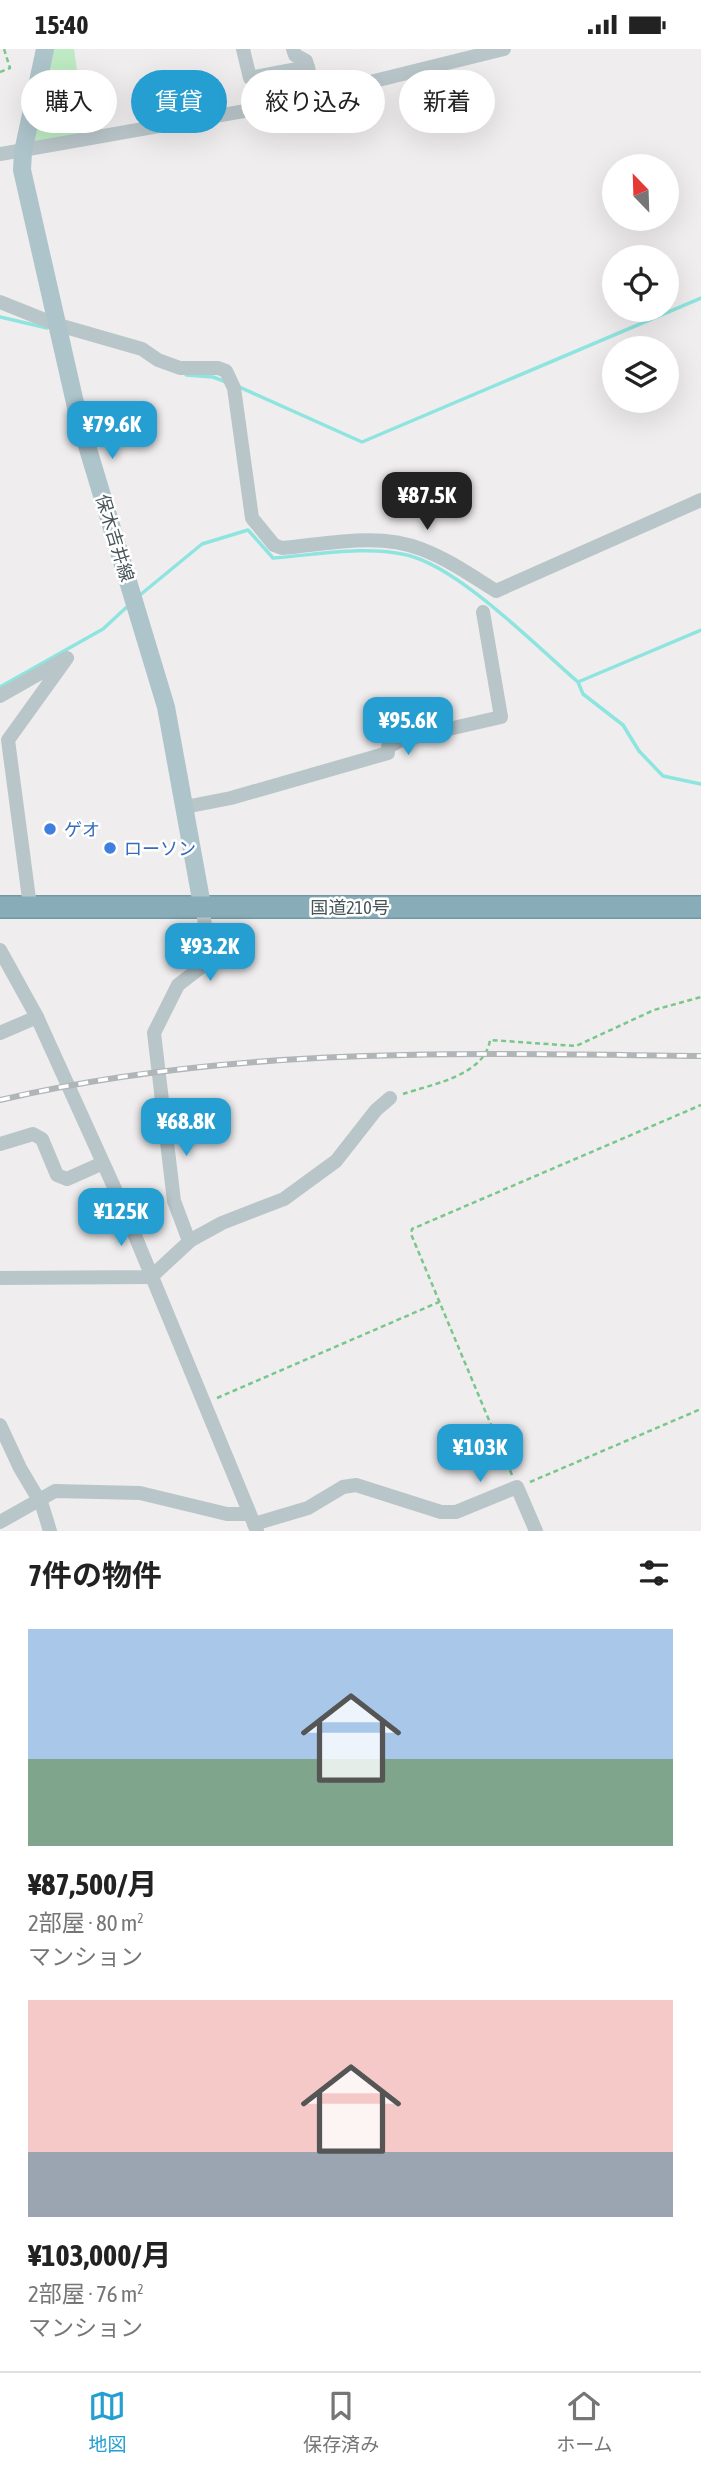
<!DOCTYPE html>
<html lang="ja">
<meta charset="utf-8">
<style>
:root{--surface:#fff;--page:#f6f6f6;--text:#222;--muted:#767676;--line:#e0e0e0;--accent:#259ed2}
body{margin:0;font-family:"Asap Condensed","Noto Sans JP",sans-serif;background:var(--page);color:var(--text);height:100vh;display:flex;flex-direction:column;font-size:26px;white-space:nowrap}
*{box-sizing:border-box;margin:0}
p{font-size:23px;color:var(--muted)}
.icon{flex:none;width:38px;height:38px;fill:none;stroke:currentColor;stroke-width:2;stroke-linecap:round;stroke-linejoin:round}
.map{position:relative;height:1482px;overflow:hidden}
.details{display:flex;flex-direction:column;background:var(--surface);flex:1}
.details>*{flex:none}
.banner{position:absolute;left:21px;top:21px;width:660px;height:63px;display:flex;gap:14px}
.needle{width:46px;rotate:337deg}
.controls{position:absolute;left:602px;top:105px;display:grid;gap:14px}
.controls a{display:grid;place-items:center;width:77px;height:77px;border-radius:50%;background:var(--surface);box-shadow:0 7px 28px #0002;font-size:35px}
.price{position:absolute;translate:-50% -60px;padding:0 16px;border-radius:14px;background:var(--accent);color:#fff;font-size:23px;line-height:46px;filter:drop-shadow(0 2px 4px #0008)}
.price::after{content:'';position:absolute;left:50%;top:42px;width:21px;height:16px;margin-left:-10px;background:inherit;clip-path:polygon(0 0,100% 0,50% 100%)}
.price.on{background:#222;color:#fff}
ul{padding:0;list-style:none}
li{display:grid;align-content:center;gap:14px;height:371px;padding:0 28px}
li span{display:grid;place-items:center;height:217px;border-radius:0px;color:#555}
li>.icon{margin-inline-start:auto}
span .icon{width:126px;height:126px;fill:#fffc;stroke-width:1}
li b{font-size:30px}
h2{display:flex;justify-content:space-between;align-items:center;height:84px;padding:0 28px;font-size:30px}
.tag{padding:0 24px;border-radius:32px;background:var(--surface);box-shadow:0 7px 28px #0002;font-size:24px;line-height:63px}
.tag.on{background:var(--accent);color:#fff}
.status{display:flex;justify-content:space-between;align-items:center;height:49px;padding:0 35px;background:var(--surface);direction:ltr}
.status svg{height:19px;fill:currentColor}
.dock{display:flex;justify-content:space-around;align-items:center;height:98px;border-top:2px solid var(--line);background:var(--surface);font-size:19px;color:var(--muted)}
.dock a{display:grid;justify-items:center;gap:4px}
.dock .on{color:var(--accent)}
.map>svg:first-child{display:block}
.park{fill:#beebc3}
.lines{fill:none;stroke-linecap:round;stroke-linejoin:round}
.stream{stroke:#8ee5e0;stroke-width:3.5}
.highway-casing{stroke:#7398a5;stroke-width:24}
.path{stroke:#78c78b;stroke-width:2.5;stroke-dasharray:5 3.5;stroke-linecap:butt}
.minor{stroke:#b9c6c9;stroke-width:14}
.major{stroke:#aec4cb;stroke-width:18}
.highway{stroke:#88adb9;stroke-width:21}
.rail-casing{stroke:#b0b5b7;stroke-width:6}
.rail{stroke:#fff;stroke-width:3.5;stroke-dasharray:10;stroke-linecap:butt}
.shop-dot{fill:#3f7fe0;stroke:#fff;stroke-width:2.5}
.labels{text-anchor:middle;dominant-baseline:central;stroke-width:5;stroke-linejoin:round;paint-order:stroke}
.street-label{font-size:18px;fill:#475559;stroke:#fff}
.shop-label{font-size:18px;fill:#366cbe;stroke:#fff;text-anchor:start}
</style>
<div class="status"><b>15:40</b><svg viewBox="0 0 49 12"><path d="M0 12V9h3v3zM5 12V6h3v6zM10 12V3h3v9zM15 12V0h3v12zM26 1h20v11H26zM47 4h2v5h-2z"/></svg></div>
<div class="map">
<svg width="701" height="1482" viewBox="0 0 701 1482">
<rect width="100%" height="100%" fill="#f0edee"/>
<path class="park" d="M50 0H74L86 85 29 94Z"/>
<g class="lines">
<g class="stream">
<path d="M0 268 47 279"/>
<path d="M186 326 213 328 226 333"/>
<path d="M237 337 362 393 701 249"/>
<path d="M140 546 202 495 248 481 273 509C316 506 365 496 407 506 460 519 535 596 578 633L701 581"/>
<path d="M578 633 583 645 623 676 639 702 663 727 701 735"/>
<path d="M0 638 103 580 129 556"/>
</g>
<defs>
<path id="highway" d="M0 858H701"/>
</defs>
<use href="#highway" class="highway-casing"/>
<g class="path">
<path d="M0 23 10 19 4 0"/>
<path d="M403 1045C433 1035 485 1026 490 991L576 997 654 961 701 948"/>
<path d="M217 1349 439 1253"/>
<path d="M512 1426 411 1185 412 1180 701 1056"/>
<path d="M530 1433 701 1360"/>
</g>
<g class="minor">
<path d="M243 0 250 29 308 18"/>
<path d="M293 0 295 6 306 12 316 47"/>
<path d="M0 105 273 57 504 0"/>
<path d="M0 253 55 275 142 300 158 311 180 319H218L226 322 234 339 252 469 274 496 282 499C326 495 379 483 421 500 448 510 472 527 496 542L701 451"/>
<path d="M0 647 67 609 8 691 30 857"/>
<path d="M185 758 231 749 388 704V698L401 691 501 668 483 563"/>
<path d="M0 901 37 968 124 1160 257 1482"/>
<path d="M0 984 37 968"/>
<path d="M0 1095 33 1085 42 1090 57 1126 67 1130 103 1114"/>
<path d="M189 1192 174 1152 154 984 178 936 200 919 209 902 202 856"/>
<path d="M0 1229 151 1228 191 1191 222 1174 284 1150 336 1112 376 1061 390 1049"/>
<path d="M0 1376 20 1419 42 1456 50 1482"/>
<path d="M0 1473 55 1442 140 1444 227 1465H249"/>
<path d="M254 1475 308 1459 343 1438 356 1436 441 1463H456L517 1438 536 1482"/>
</g>
<path class="major" d="M45 0 23 103 22 121 78 367 166 658 202 856"/>
<use href="#highway" class="highway"/>
<defs>
<path id="rail" d="M0 1051C230 997 466 1004 701 1007"/>
</defs>
<use href="#rail" class="rail-casing"/>
<use href="#rail" class="rail"/>
</g>
<g class="shop-dot">
<circle cx="50" cy="780" r="7"/>
<circle cx="110" cy="799" r="7"/>
</g>
<g class="labels">
<g class="street-label">
<text transform="translate(115 489) rotate(73)">保木吉井線</text>
<text x="350" y="858">国道210号</text>
</g>
<g class="shop-label">
<text x="64" y="780">ゲオ</text>
<text x="124" y="799">ローソン</text>
</g>
</g>
</svg>
<div class="controls">
<a><svg class="needle" viewBox="-14 -14 28 28"><path d="M0-13l5 13h-10z" fill="#e53935"/><path d="M0 13l5-13h-10z" fill="#767676"/></svg></a>
<a><svg class="icon" aria-label="locate" viewBox="0 0 24 24"><circle cx="12" cy="12" r="6"/><path d="M12 2v4M12 18v4M2 12h4M18 12h4"/></svg></a>
<a><svg class="icon" aria-label="layers" viewBox="0 0 24 24"><path d="M12 4l9 5-9 5-9-5zM3 14l9 5 9-5"/></svg></a>
</div>
<b class="price" style="left:112px;top:412px">¥79.6K</b>
<b class="price on" style="left:427px;top:483px">¥87.5K</b>
<b class="price" style="left:408px;top:708px">¥95.6K</b>
<b class="price" style="left:210px;top:934px">¥93.2K</b>
<b class="price" style="left:186px;top:1109px">¥68.8K</b>
<b class="price" style="left:121px;top:1199px">¥125K</b>
<b class="price" style="left:480px;top:1435px">¥103K</b>
<div class="banner">
<a class="tag">購入</a>
<a class="tag on">賃貸</a>
<a class="tag">絞り込み</a>
<a class="tag">新着</a>
</div>
</div>
<section class="details">
<h2>7件の物件<svg class="icon" aria-label="filters" viewBox="0 0 24 24"><path d="M4 7h16M4 17h16"/><circle cx="9" cy="7" r="2"/><circle cx="15" cy="17" r="2"/></svg></h2>
<ul>
<li><span style="background:linear-gradient(#a9c7e8 60%,#7fa58c 0)"><svg class="icon" aria-label="home" viewBox="0 0 24 24"><path d="M3 11l9-7 9 7M6 9v11h12V9"/></svg></span><div><b>¥87,500/月</b><p>2部屋 · 80 m²</p><p>マンション</p></div></li>
<li><span style="background:linear-gradient(#f6c9c9 70%,#9aa5b1 0)"><svg class="icon" aria-label="home" viewBox="0 0 24 24"><path d="M3 11l9-7 9 7M6 9v11h12V9"/></svg></span><div><b>¥103,000/月</b><p>2部屋 · 76 m²</p><p>マンション</p></div></li>
</ul>
</section>
<nav class="dock">
<a class="on"><svg class="icon" aria-label="map" viewBox="0 0 24 24"><path d="M3 6l6-2 6 2 6-2v14l-6 2-6-2-6 2zM9 4v14M15 6v14"/></svg>地図</a>
<a><svg class="icon" aria-label="saved" viewBox="0 0 24 24"><path d="M7 4h10v16l-5-4-5 4z"/></svg>保存済み</a>
<a><svg class="icon" aria-label="home" viewBox="0 0 24 24"><path d="M3 11l9-7 9 7M6 9v11h12V9"/></svg>ホーム</a>
</nav>
